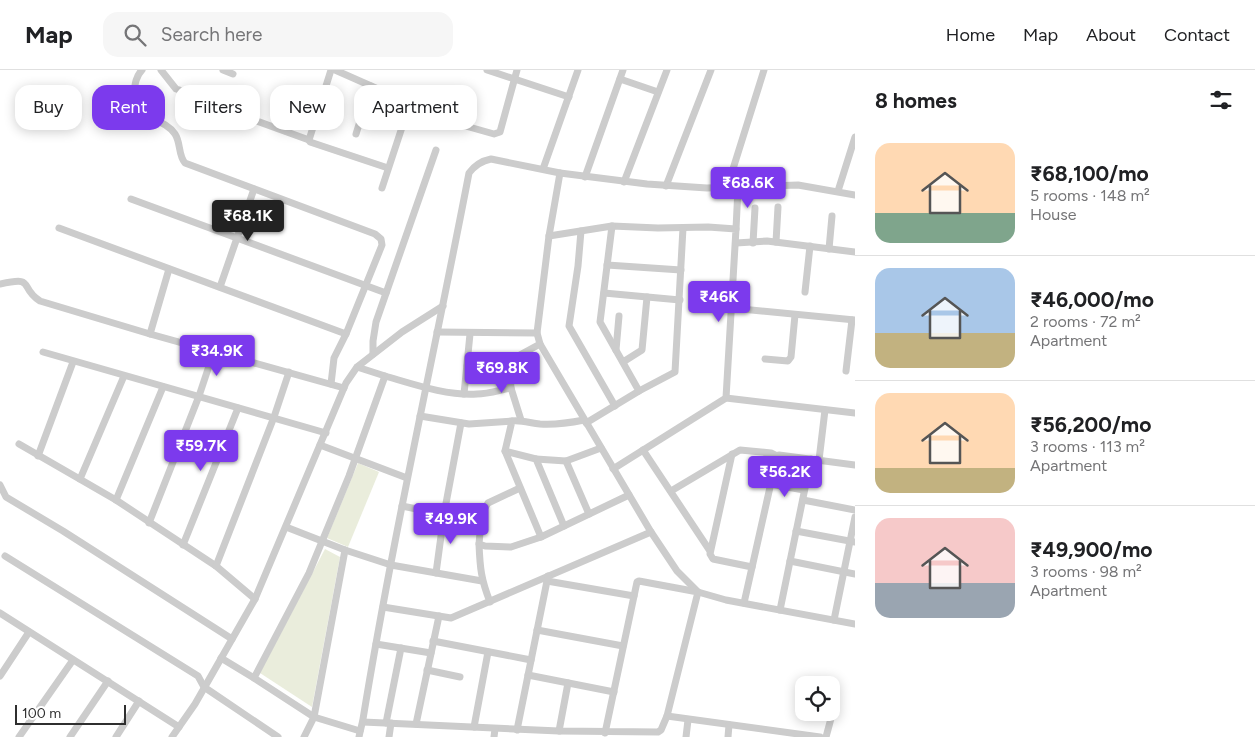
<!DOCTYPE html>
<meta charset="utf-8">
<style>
:root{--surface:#fff;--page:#f6f6f6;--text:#202124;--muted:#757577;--line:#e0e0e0;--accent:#7c3aed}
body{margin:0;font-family:Figtree,sans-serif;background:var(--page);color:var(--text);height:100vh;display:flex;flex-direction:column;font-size:19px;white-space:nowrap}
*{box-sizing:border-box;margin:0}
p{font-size:16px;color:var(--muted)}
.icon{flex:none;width:28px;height:28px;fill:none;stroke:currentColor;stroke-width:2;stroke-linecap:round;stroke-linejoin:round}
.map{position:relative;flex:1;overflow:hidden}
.side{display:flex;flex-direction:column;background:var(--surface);width:400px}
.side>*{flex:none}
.hud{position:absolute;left:15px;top:15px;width:475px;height:45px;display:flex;gap:10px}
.buttons{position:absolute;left:795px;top:606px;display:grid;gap:10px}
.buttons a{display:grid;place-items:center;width:45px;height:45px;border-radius:10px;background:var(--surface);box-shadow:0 2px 12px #0003;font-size:25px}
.scale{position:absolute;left:15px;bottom:12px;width:111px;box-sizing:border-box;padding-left:5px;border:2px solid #2f2f2f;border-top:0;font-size:14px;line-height:18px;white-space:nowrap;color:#2f2f2f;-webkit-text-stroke:4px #fff;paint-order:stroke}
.price{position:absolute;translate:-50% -42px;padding:0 11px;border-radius:5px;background:var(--accent);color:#fff;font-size:16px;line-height:32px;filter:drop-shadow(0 1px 2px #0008)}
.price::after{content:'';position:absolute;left:50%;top:30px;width:15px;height:11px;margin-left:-8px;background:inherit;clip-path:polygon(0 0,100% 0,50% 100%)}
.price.on{background:#222;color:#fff}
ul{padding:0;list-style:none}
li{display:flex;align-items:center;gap:15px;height:125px;padding:0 20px}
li+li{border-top:1px solid var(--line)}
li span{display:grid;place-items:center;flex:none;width:140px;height:100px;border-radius:15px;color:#555}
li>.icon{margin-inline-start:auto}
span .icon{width:60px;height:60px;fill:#fffc;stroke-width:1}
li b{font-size:21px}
h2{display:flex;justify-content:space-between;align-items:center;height:60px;padding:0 20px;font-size:21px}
.pill{padding:0 18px;border-radius:15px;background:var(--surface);box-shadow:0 2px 12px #0003;font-size:18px;line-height:45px}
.pill.on{background:var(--accent);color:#fff}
header{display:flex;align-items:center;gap:30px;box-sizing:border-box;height:70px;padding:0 25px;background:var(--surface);border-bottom:1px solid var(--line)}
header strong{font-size:24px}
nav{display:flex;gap:28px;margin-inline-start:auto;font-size:18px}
.search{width:350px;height:45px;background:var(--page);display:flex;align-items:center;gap:12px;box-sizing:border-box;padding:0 18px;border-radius:15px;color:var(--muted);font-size:19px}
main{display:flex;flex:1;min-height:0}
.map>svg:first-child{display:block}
.green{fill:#eaeddc}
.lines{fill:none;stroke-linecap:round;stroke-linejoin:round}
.street{stroke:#ccc;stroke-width:7}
</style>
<header>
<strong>Map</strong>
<div class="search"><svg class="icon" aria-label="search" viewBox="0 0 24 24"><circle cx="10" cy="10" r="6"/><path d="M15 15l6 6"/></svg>Search here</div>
<nav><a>Home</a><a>Map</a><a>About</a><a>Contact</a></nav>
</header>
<main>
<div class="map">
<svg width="855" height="667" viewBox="0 0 855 667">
<rect width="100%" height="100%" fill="#fff"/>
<g class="green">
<path d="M358 393 379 402 348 477 327 468Z"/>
<path d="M325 479 340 487 312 637 260 603Z"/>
</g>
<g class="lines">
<g class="street">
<path d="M142 0C136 6 135 14 134 22 134 54 161 44 175 64 181 73 178 85 185 93L375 164 381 169 382 175 346 264 334 288 331 314"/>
<path d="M161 0 176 19 218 31 243 46 309 70"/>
<path d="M223 0 233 4"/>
<path d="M331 0 309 70 310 72 388 98"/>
<path d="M335 0 455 53 494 64 500 62 517 0"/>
<path d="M487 0 569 27"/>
<path d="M620 9 658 22"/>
<path d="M356 64 371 16"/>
<path d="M543 99 578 0"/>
<path d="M585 107 623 0"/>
<path d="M624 112 667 0"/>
<path d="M666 116 711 0"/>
<path d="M382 118 410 33"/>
<path d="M727 118 764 0"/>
<path d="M838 121 855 67"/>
<path d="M855 125 798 115 707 118 647 114 560 103 549 166 537 263 540 274 651 462 677 501 698 522 726 530 855 554"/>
<path d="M131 129 386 223"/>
<path d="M59 158 346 264"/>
<path d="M736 159 738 118"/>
<path d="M581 161 578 196 569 256 615 336"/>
<path d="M549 166 612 156 658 158 708 157 736 159 726 328 613 399"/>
<path d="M776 172 778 137"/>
<path d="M736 173 767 171 855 182"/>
<path d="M753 173 755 138"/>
<path d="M829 179 832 146"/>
<path d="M607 195 681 200"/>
<path d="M0 214C37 206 18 217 40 231L150 264 344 318"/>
<path d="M220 217 254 119"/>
<path d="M805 222 810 176"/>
<path d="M604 223 680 230"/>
<path d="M731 238 855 250"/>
<path d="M437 262 537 263"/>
<path d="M150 264 169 199"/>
<path d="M616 280 619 246"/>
<path d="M43 282 326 363"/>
<path d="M373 284V271L376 252 436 80"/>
<path d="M765 289 788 291 791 287 795 245"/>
<path d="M509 292 511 318 521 350"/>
<path d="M623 292 642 280 647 227"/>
<path d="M467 296H500L540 274"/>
<path d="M357 297 385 306"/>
<path d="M846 301 852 250"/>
<path d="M639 321 675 302 683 158"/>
<path d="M464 324 470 264"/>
<path d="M726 328 855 343"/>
<path d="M420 346 469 354 512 351"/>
<path d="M586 353 639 321 600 252 612 156"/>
<path d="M19 374 116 430 216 496 255 529"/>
<path d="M320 375 407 408"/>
<path d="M643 380 710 481"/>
<path d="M505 381 536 389 564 456"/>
<path d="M732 384 710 484 713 489 752 497"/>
<path d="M38 386 73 292"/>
<path d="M536 389 566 391"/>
<path d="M819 390 825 340"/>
<path d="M80 409 124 306"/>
<path d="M770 414 804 420"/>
<path d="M0 415 6 427 63 461 232 569"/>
<path d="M671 421 740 380 771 383 777 386"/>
<path d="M116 430 163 317"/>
<path d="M803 430 855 440"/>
<path d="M402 436 481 452 479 474 485 476 511 477 541 467 629 425"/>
<path d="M589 444 566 391 601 378"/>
<path d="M481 452 483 441 488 433 520 418"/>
<path d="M149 453 199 326 214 281"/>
<path d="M286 457 345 480 391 495 482 511"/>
<path d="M796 461 855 472"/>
<path d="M541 467 505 381 512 351C522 350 530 353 540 354 555 355 569 353 584 350"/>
<path d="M479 474C480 498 481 509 490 532"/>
<path d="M183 475 238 338"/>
<path d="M5 486 198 606 204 617 278 667"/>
<path d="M790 491 855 504"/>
<path d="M216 496 274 347 289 302"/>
<path d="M436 503 444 444 461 353"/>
<path d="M547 511 634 526"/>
<path d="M744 533 777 386 779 385 855 395"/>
<path d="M383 537 451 548 651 462"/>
<path d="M780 540 811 389"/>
<path d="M0 543 179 657"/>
<path d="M834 550 855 447"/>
<path d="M537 560 623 576"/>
<path d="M433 571 531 590"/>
<path d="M376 574 431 583"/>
<path d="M221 588 254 608"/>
<path d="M427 600 460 607"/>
<path d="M528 605 614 622"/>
<path d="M0 606 29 562"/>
<path d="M667 646 820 667"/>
<path d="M363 652 559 661 658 662 661 660 667 646 698 522 639 511 637 512 605 663"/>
<path d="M386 653 401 578"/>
<path d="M416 654 439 546"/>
<path d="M474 657 488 582"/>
<path d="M517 660 548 506"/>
<path d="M360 661 314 647 254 608 309 503 349 406 385 306C413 314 447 326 477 324 488 324 500 320 511 318"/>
<path d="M559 661 568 613"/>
<path d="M19 667 73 590"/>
<path d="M70 667 108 611"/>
<path d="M116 667 139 631"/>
<path d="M172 667 195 634 255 529 346 313 357 297 402 262 443 236"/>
<path d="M304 667 314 647 345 480"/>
<path d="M359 667C360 661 362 655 363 649 393 466 434 285 469 103 475 95 481 91 491 89L560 103"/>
<path d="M389 667 391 653"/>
<path d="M494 667 495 659"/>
<path d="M686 667 688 650"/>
<path d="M728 667 729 655"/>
<path d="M826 667 836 630"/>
</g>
</g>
</svg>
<div class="buttons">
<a><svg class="icon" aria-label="locate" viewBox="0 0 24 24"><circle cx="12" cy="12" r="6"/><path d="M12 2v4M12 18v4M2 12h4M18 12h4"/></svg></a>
</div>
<div class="scale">100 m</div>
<b class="price" style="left:748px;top:139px">₹68.6K</b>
<b class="price on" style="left:248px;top:172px">₹68.1K</b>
<b class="price" style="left:719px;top:253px">₹46K</b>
<b class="price" style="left:217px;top:307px">₹34.9K</b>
<b class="price" style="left:502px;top:324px">₹69.8K</b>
<b class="price" style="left:201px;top:402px">₹59.7K</b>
<b class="price" style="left:785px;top:428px">₹56.2K</b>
<b class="price" style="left:451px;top:475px">₹49.9K</b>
<div class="hud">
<a class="pill">Buy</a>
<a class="pill on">Rent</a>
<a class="pill">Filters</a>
<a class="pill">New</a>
<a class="pill">Apartment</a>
</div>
</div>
<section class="side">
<h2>8 homes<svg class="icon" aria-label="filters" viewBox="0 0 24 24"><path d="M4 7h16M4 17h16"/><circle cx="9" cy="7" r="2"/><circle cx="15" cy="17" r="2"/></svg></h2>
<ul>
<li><span style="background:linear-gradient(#ffd9b3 70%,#7fa58c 0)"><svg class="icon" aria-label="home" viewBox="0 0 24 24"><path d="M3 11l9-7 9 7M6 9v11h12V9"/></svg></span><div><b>₹68,100/mo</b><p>5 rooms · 148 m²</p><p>House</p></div></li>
<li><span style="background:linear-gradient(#a9c7e8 65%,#c2b280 0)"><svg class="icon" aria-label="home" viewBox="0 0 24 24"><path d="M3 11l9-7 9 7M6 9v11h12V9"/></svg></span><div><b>₹46,000/mo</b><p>2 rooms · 72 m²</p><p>Apartment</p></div></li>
<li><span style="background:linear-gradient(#ffd9b3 75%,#c2b280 0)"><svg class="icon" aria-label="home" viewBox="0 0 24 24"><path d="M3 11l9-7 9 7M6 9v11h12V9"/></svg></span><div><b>₹56,200/mo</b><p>3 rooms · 113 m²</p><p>Apartment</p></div></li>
<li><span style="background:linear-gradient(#f6c9c9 65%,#9aa5b1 0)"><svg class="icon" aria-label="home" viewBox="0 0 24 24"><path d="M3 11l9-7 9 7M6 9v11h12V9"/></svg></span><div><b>₹49,900/mo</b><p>3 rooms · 98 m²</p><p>Apartment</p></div></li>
</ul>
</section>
</main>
